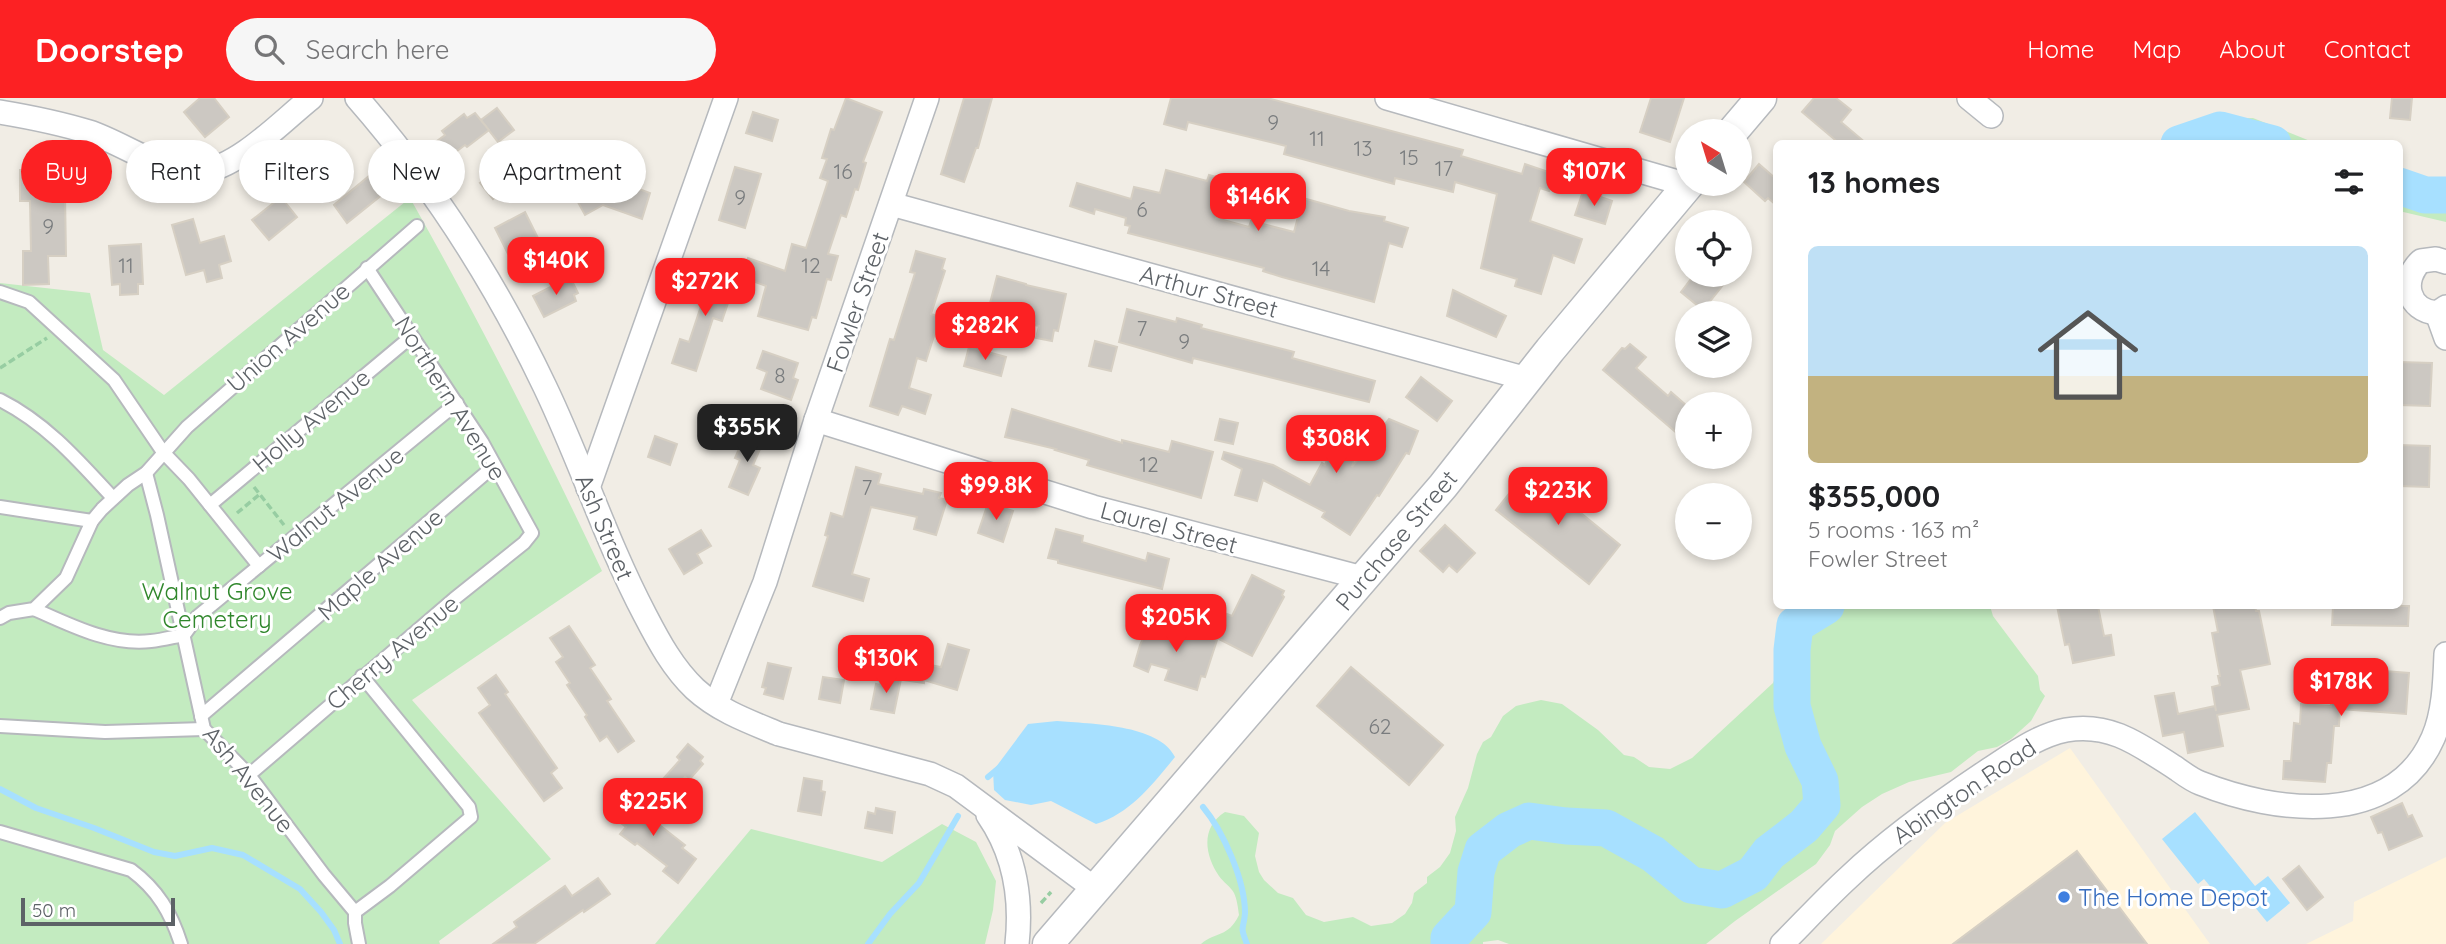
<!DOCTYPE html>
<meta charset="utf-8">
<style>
:root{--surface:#fff;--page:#f6f6f6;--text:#202124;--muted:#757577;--accent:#fc2123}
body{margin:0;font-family:Quicksand,sans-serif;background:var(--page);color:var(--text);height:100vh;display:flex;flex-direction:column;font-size:26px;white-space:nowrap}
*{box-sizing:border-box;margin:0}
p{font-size:23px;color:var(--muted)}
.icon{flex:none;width:38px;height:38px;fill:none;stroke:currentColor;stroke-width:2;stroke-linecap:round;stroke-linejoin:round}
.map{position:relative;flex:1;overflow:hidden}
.drawer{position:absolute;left:1773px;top:42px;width:630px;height:469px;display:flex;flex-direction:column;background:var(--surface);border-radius:10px;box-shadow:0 4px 10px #0003}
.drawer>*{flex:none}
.banner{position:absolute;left:21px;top:42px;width:665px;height:63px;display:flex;gap:14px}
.needle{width:46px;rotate:322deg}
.controls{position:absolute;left:1675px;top:21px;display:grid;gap:14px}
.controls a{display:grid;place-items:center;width:77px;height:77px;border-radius:50%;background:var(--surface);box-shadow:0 4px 10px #0003;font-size:35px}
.scale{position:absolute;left:21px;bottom:18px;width:154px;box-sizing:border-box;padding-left:7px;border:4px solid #5d6267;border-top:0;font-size:19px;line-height:24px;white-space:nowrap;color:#5d6267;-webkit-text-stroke:5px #fff;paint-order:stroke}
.price{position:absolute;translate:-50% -60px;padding:0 16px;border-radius:14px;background:var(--accent);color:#fff;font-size:23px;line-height:46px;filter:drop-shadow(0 2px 4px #0008)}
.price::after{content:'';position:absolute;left:50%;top:42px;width:21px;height:16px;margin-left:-10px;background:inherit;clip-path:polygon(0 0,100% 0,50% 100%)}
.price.active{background:#222;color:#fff}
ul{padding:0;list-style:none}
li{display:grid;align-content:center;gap:14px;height:371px;padding:0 35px}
li span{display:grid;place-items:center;height:217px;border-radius:10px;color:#555}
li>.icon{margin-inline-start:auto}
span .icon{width:126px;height:126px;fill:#fffc;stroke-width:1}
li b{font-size:30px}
h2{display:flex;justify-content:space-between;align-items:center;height:84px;padding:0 35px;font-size:30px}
.tag{padding:0 24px;border-radius:32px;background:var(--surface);box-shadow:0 4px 10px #0003;font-size:24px;line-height:63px}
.tag.active{background:var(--accent);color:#fff}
header{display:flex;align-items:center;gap:42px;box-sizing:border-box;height:98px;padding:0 35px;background:var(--accent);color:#fff}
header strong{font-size:33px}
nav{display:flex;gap:38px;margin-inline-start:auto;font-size:24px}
.search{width:490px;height:63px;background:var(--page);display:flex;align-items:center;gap:18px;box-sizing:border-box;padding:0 24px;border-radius:38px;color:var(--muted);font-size:26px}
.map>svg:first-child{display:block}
.commercial{fill:#fff4dc}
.green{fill:#c3ebc0}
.water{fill:#a7e0ff}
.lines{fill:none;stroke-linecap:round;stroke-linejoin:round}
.stream{stroke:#a7e0ff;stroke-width:6}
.river{stroke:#a7e0ff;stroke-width:37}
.building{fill:#ccc8c2;stroke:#d6cfc3;stroke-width:2}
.service-casing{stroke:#b6b9bd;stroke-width:16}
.minor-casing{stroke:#b6b9bd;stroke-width:26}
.tertiary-casing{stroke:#b6b9bd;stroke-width:33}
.path{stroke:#97cda2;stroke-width:3.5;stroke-dasharray:7 3.5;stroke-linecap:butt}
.service{stroke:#fff;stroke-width:12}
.minor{stroke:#fff;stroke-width:23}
.tertiary{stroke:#fff;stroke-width:30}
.shop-dot{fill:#3f7fe0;stroke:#fff;stroke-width:2.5}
.labels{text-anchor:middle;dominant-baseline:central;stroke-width:6;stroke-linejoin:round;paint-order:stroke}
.number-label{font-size:21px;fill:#797c7e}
.street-label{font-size:24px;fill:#5d6267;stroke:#fff}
.park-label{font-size:24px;fill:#30872c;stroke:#fff}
.shop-label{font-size:24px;fill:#366cbe;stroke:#fff;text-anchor:start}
</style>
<header>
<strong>Doorstep</strong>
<div class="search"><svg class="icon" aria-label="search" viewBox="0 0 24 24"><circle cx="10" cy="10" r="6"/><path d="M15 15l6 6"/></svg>Search here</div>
<nav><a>Home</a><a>Map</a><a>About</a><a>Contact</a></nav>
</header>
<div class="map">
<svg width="2446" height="846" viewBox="0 0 2446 846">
<rect width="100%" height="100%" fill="#f1ede5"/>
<g class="commercial">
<path d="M2070 650 2210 846H1821L1945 725Z"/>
<path d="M2446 759V846H2306L2353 823 2354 804Z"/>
</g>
<g class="green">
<path d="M2253 20 2315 45H2157C2189 23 2215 21 2253 20Z"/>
<path d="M2399 80 2446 88V124L2399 113Z"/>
<path d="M410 100C479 222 542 346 602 473L412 602 551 761 439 843 440 846H0V185L90 195 103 252 164 297Z"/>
<path d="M1809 508H1990L1993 518 2038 578 2040 592 2045 598 2031 623 2011 641 1997 649 1978 653 1951 674 1909 684 1882 696 1862 709 1835 733 1830 747 1816 766 1735 823 1706 846H1509L1498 842 1483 844V846H1201C1216 833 1228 840 1239 817 1238 810 1237 801 1234 795 1231 789 1223 784 1219 778 1204 756 1201 729 1225 714L1244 718 1259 735 1255 758 1259 774 1264 782 1278 795 1293 800 1306 817 1324 824 1353 819 1371 828 1392 825 1405 816 1412 805 1414 795 1427 785V779L1440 769 1450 755 1456 733 1455 719 1468 690 1477 656 1483 644 1491 639 1503 618 1516 608 1541 602 1562 606 1598 632 1624 657 1634 659 1649 669 1670 671 1692 660 1773 585 1782 564 1789 529 1810 511Z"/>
<path d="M942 726 976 744 996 783 993 812 985 846H655L751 731 882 764Z"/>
</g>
<g class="water">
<path d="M1057 623C1090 626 1159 626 1175 659 1153 686 1131 715 1096 726L1051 703 1031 707 1005 702 994 692 993 673 1028 626Z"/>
<path d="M2195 714 2255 788 2268 778 2290 805 2267 824 2245 797 2228 810 2204 781 2198 786 2162 741Z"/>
</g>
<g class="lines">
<g class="stream">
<path d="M988 679 1000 669"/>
<path d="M0 691 36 710 94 730 154 754 175 758 212 750 243 757 300 791 321 814 334 832 340 846"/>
<path d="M1203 709C1223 733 1245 782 1245 815 1244 832 1239 826 1247 846"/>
<path d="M868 846 890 816 919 785 958 718"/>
</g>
<g class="river">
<path d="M2179 46 2220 32 2273 46"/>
<path d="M2399 88 2425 97H2446"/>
<path d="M1449 846V840L1473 814 1476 774 1483 752 1509 732 1529 723 1566 728 1606 730 1653 756 1691 787 1722 792 1753 776 1769 755 1804 728 1822 707 1820 683 1803 648 1792 608V552L1795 527 1826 508"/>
</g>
</g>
<g class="building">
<path d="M200 0H214L229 19 205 39 184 14Z"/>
<path d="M846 0 882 14 863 64 866 65 858 92 855 91 846 119 841 117 828 156 838 158 831 182 827 181 816 220 812 219 808 232 758 218 766 188 741 179 748 160 785 173 792 146 806 150 828 83 820 80 827 61 822 60 831 31 834 32Z"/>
<path d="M964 0H992L978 50H976L964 84 941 76Z"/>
<path d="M1171 0H1267L1463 52 1461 58 1522 76 1525 66 1554 76 1549 93 1540 90 1530 123 1582 141 1574 165 1553 157 1541 196 1515 188 1517 181 1481 170 1497 96 1455 84 1453 94 1395 80 1394 86 1284 56 1286 48 1188 24 1186 32 1164 26Z"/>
<path d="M1651 0H1684L1670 44 1640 34Z"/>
<path d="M1814 0H1836L1851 12 1841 24 1867 46H1840L1802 14Z"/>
<path d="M2392 0H2412L2410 22 2390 20Z"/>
<path d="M497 10 514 32 498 44 481 22Z"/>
<path d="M753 14 778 22 772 43 746 35Z"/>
<path d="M475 15 489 32 467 49 465 47 449 59 437 43 445 37 442 33 464 16 467 20Z"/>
<path d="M593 46 626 57 618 79 586 68Z"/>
<path d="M507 64 519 80 493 101 480 85Z"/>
<path d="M1759 66 1776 81V107L1768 100 1765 103 1744 84Z"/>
<path d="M735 69 761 76 745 130 719 122Z"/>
<path d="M45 71 46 97 65 96 66 158H48L49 186 23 187V153H31L30 103H20V72Z"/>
<path d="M1166 72 1207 83 1209 77 1227 82 1216 120 1249 129 1251 123 1294 134 1303 100 1349 113 1385 119 1384 123 1408 130 1402 149 1389 145 1374 204 1282 179 1263 173 1264 170 1128 135 1130 128 1125 127 1126 120 1095 111 1094 116 1070 108 1077 85 1131 101 1134 89 1160 95Z"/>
<path d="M609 77 640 88 639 91 650 95 642 121 603 107 585 117 574 97Z"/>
<path d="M369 78 383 96 347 125 334 107Z"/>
<path d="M1583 93 1612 103 1605 126 1575 117Z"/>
<path d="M281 99 297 119 269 142 252 122Z"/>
<path d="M525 114 538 140 508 156 495 130Z"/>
<path d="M193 121 200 145 224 138 231 163 219 167 222 180 207 184 204 172 186 177 172 127Z"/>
<path d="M141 146 143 186H138V196L120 197V186L112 187 109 148Z"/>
<path d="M916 153 945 161 942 171 945 173 931 216 940 219 926 263 917 260 909 290 931 297 925 316 902 308 898 317 870 308 890 241 894 242 915 175 910 174Z"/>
<path d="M701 172 735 184 722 223 713 220 696 273 672 265 680 241 689 244 705 196 694 193Z"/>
<path d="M1694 177H1731L1703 212 1681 194Z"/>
<path d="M997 178 1026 186V187L1066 196 1058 233 1054 232 1052 243 1036 240 1039 228 1034 227 1035 225 988 213Z"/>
<path d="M570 179 578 195 574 197 576 203 544 219 533 198Z"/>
<path d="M1453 192 1506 218 1496 239 1447 218Z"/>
<path d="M1127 211 1176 224 1177 220 1202 227 1201 230 1294 254 1292 260 1375 283 1369 304 1193 260 1192 265 1119 244Z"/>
<path d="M1095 243 1117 249 1111 273 1089 268Z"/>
<path d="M1630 246 1646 259 1636 270 1668 298 1671 294 1687 308V326L1678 336 1603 272 1622 250 1625 251Z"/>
<path d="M969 249 1006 259 1001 278 964 268Z"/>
<path d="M763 253 798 265 793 280 798 282 791 302 761 291 767 274 757 270Z"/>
<path d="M2399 264 2432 265 2430 308 2399 307Z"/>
<path d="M1421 279 1452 303 1437 323 1406 299Z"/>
<path d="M1012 311 1122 345V342L1169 354 1172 343 1213 354 1201 400 1087 367 1089 362 1055 352 1056 351 1005 339Z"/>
<path d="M1220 321 1238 325 1233 346 1215 342Z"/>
<path d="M1389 321 1418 333 1409 356 1406 355 1379 398 1377 397 1350 437 1322 419 1325 414 1263 382 1257 403 1235 397 1242 371 1222 361 1224 354 1273 367 1310 387 1322 365 1325 367 1340 328 1361 337 1352 369Z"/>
<path d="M746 335 764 342 753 367 760 370 748 397 729 389 740 362 735 360Z"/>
<path d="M655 338 677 346 670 367 648 359Z"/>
<path d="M2399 347 2430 348 2429 389 2399 388Z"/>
<path d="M856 369 881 376 878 386 923 396 924 391 941 395 939 400 947 402 936 437 914 431 917 419 871 409 852 476 869 481 863 503 813 488 828 438 825 437 831 415 843 419Z"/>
<path d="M1528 372 1620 447 1589 486 1496 412Z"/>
<path d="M988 405 1013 413 1003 444 978 435Z"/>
<path d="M1445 427 1475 455 1457 474 1449 467 1443 474 1420 453Z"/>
<path d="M1056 431 1083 438 1082 444 1146 463 1148 455 1169 461 1162 491 1058 465V462L1048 460Z"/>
<path d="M701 432 711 448 697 456 702 465 684 476 669 451Z"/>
<path d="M1252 477 1284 493 1282 497 1284 499 1252 558 1215 539 1227 516 1232 518Z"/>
<path d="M2057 508H2098L2104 538 2111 537 2114 557 2073 565 2069 546 2065 547Z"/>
<path d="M2213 508H2255L2256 513H2259L2270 566 2240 572 2249 611 2217 617 2223 648 2188 655 2184 634 2163 638 2155 598 2174 595 2178 616 2215 608 2216 613 2212 589 2220 587 2218 578H2220L2212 535 2218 534Z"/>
<path d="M2333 508H2409L2408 528 2332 527Z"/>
<path d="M1152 521 1166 527 1165 530 1217 542 1205 579 1201 578 1197 592 1165 582 1169 571 1151 566 1148 574 1134 568 1140 547Z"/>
<path d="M569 528 595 567 590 570 611 601 607 603 634 643 618 654 607 638 600 643 585 619 587 617 567 587 570 585 556 564 563 559 550 540Z"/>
<path d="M948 546 969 552 957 592 924 582V585L903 582 904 576 883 569 885 559 941 569Z"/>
<path d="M768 565 791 570 783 601 764 596 766 590 762 589Z"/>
<path d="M1351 569 1443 647 1409 687 1317 608Z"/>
<path d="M2371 572 2409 575 2406 616 2340 611 2339 628H2334L2331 665H2327L2325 684 2283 681 2284 663H2291L2294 625 2300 626 2301 606 2331 608 2333 575 2371 577Z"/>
<path d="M496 577 508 594 505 596 557 670 551 675 562 690 544 703 479 615 490 607 478 590Z"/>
<path d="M882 577 901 581 894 615 871 611 876 586 880 587Z"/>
<path d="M823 579 844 582 840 605 819 601Z"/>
<path d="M688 646 703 659 700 663 703 666 689 682 685 679 676 690 664 680 680 662 677 659Z"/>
<path d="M804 680 822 683 821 693 825 694 821 717 798 713Z"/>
<path d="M621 697 685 747 682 750 696 761 678 785 663 773 667 768 637 745 635 747 620 736 626 729 608 715Z"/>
<path d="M2402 705 2408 719 2412 717 2422 738 2389 752 2382 734 2378 735 2371 719Z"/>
<path d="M876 710 895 714 892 735 865 730 868 714 875 716Z"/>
<path d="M2077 753 2147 846H1953Z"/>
<path d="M2299 768 2323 799 2307 812 2283 781Z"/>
<path d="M598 780 610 796 584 814 583 812 534 846H493L517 829 514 824 565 788 572 798Z"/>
</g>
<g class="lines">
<defs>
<g id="service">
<path d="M0 194 29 204 114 282 163 354 189 381 259 468"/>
<path d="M0 302C46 325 79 363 113 400"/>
<path d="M146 375 157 417 204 631 249 677 324 777 355 814V825L359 846"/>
<path d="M210 407 412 238"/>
<path d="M0 409 92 423"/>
<path d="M34 511C70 527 111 548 151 543 162 542 173 539 184 537"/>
<path d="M0 520 9 515 34 511 66 480 92 423 102 411 128 387 146 375 187 329 417 128"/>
<path d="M184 537 197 519 457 305"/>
<path d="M201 618 494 368"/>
<path d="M0 628 105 634 204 631"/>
<path d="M249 677 454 501 524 445 532 435 482 344 367 170"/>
<path d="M0 734 131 772C158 792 171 815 181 846"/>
<path d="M355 814 390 788 471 719 469 709 362 578"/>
</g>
<g id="minor">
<path d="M357 0C433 87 495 184 545 289 581 364 606 443 645 517 659 544 673 570 695 591 719 613 750 624 779 636L930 676 956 688 1095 791"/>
<path d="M1387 0 1688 87"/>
<path d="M1969 0 1991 18"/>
<path d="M0 14C30 19 60 25 89 34 121 44 168 78 200 74 239 69 281 24 311 0"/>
<path d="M891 106 1527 281"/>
<path d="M2446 164 2436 161 2421 163C2401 181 2407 213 2437 215L2446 209"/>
<path d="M2437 215 2446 240"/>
<path d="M816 322 1093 409 1363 480"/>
<path d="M588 390 726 0"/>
<path d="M716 606 765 484 816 322 927 0"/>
<path d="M988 717C1015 756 1022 800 1017 846"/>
<path d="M1782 846C1804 824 1826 800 1849 779 1891 739 1939 705 1987 673 2012 657 2036 638 2066 632 2111 624 2141 648 2177 671 2184 676 2192 682 2200 685 2275 715 2393 731 2433 640 2444 615 2445 583 2446 556"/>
</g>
<g id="tertiary">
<path d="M1733 33 1761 0"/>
<path d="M1048 846 1443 388 1550 252 1689 86"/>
</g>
</defs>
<use href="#service" class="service-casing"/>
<use href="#minor" class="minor-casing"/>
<use href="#tertiary" class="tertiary-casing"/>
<g class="path">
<path d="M0 270 47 240"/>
<path d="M254 389 284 427"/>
<path d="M237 415 260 396"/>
<path d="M1041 805 1051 794"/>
</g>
<use href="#service" class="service"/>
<use href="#minor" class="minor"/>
<use href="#tertiary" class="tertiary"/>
</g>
<circle class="shop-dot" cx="2064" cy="799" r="7"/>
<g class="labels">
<g class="number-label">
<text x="1273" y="24">9</text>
<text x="1317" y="40">11</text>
<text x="1363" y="50">13</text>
<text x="1409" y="59">15</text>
<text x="1444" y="70">17</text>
<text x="843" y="73">16</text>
<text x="740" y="99">9</text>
<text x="1142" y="111">6</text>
<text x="48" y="128">9</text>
<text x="126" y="167">11</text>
<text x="811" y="167">12</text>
<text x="1321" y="170">14</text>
<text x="1142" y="230">7</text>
<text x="1184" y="243">9</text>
<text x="780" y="277">8</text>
<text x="1149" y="366">12</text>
<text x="867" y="389">7</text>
<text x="1380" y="628">62</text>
</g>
<g class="street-label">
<text transform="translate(1209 193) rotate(15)">Arthur Street</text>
<text transform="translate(857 204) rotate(-71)">Fowler Street</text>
<text transform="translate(288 239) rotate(-41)">Union Avenue</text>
<text transform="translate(451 300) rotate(58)">Northern Avenue</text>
<text transform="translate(311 322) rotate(-40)">Holly Avenue</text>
<text transform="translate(335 406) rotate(-39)">Walnut Avenue</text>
<text transform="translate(605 429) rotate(67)">Ash Street</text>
<text transform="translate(1169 429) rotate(15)">Laurel Street</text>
<text transform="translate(1396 442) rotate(-50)">Purchase Street</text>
<text transform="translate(380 466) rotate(-41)">Maple Avenue</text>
<text transform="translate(392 554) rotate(-40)">Cherry Avenue</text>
<text transform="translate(249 681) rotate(51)">Ash Avenue</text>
<text transform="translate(1964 693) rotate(-34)">Abington Road</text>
</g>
<g class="park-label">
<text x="217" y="493">Walnut Grove<tspan x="217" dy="28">Cemetery</tspan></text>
</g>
<g class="shop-label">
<text x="2078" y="799">The Home Depot</text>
</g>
</g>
</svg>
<div class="controls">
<a><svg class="needle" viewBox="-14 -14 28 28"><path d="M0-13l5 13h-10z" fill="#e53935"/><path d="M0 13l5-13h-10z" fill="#757577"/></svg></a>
<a><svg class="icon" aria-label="locate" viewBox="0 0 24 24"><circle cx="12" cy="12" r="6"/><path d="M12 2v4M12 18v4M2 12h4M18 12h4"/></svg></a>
<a><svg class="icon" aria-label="layers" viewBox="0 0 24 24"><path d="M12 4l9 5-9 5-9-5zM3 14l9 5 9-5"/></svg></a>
<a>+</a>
<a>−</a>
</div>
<div class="scale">50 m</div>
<b class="price" style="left:1594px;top:110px">$107K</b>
<b class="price" style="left:1258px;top:135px">$146K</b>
<b class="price" style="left:556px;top:199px">$140K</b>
<b class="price" style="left:705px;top:220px">$272K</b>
<b class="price" style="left:985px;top:264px">$282K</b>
<b class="price active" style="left:747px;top:366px">$355K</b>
<b class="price" style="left:1336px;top:377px">$308K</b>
<b class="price" style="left:996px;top:424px">$99.8K</b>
<b class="price" style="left:1558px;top:429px">$223K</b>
<b class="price" style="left:1176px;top:556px">$205K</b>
<b class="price" style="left:886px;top:597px">$130K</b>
<b class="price" style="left:2341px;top:620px">$178K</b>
<b class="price" style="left:653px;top:740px">$225K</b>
<div class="banner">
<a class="tag active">Buy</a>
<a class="tag">Rent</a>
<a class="tag">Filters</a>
<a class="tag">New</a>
<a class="tag">Apartment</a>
</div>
<section class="drawer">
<h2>13 homes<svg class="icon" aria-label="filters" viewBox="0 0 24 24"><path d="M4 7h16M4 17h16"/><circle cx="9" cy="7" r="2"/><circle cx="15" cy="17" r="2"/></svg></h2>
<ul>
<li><span style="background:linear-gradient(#bfe0f5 60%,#c2b280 0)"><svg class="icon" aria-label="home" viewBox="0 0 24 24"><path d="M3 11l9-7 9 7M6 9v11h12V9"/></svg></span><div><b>$355,000</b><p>5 rooms · 163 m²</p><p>Fowler Street</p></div></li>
</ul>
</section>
</div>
